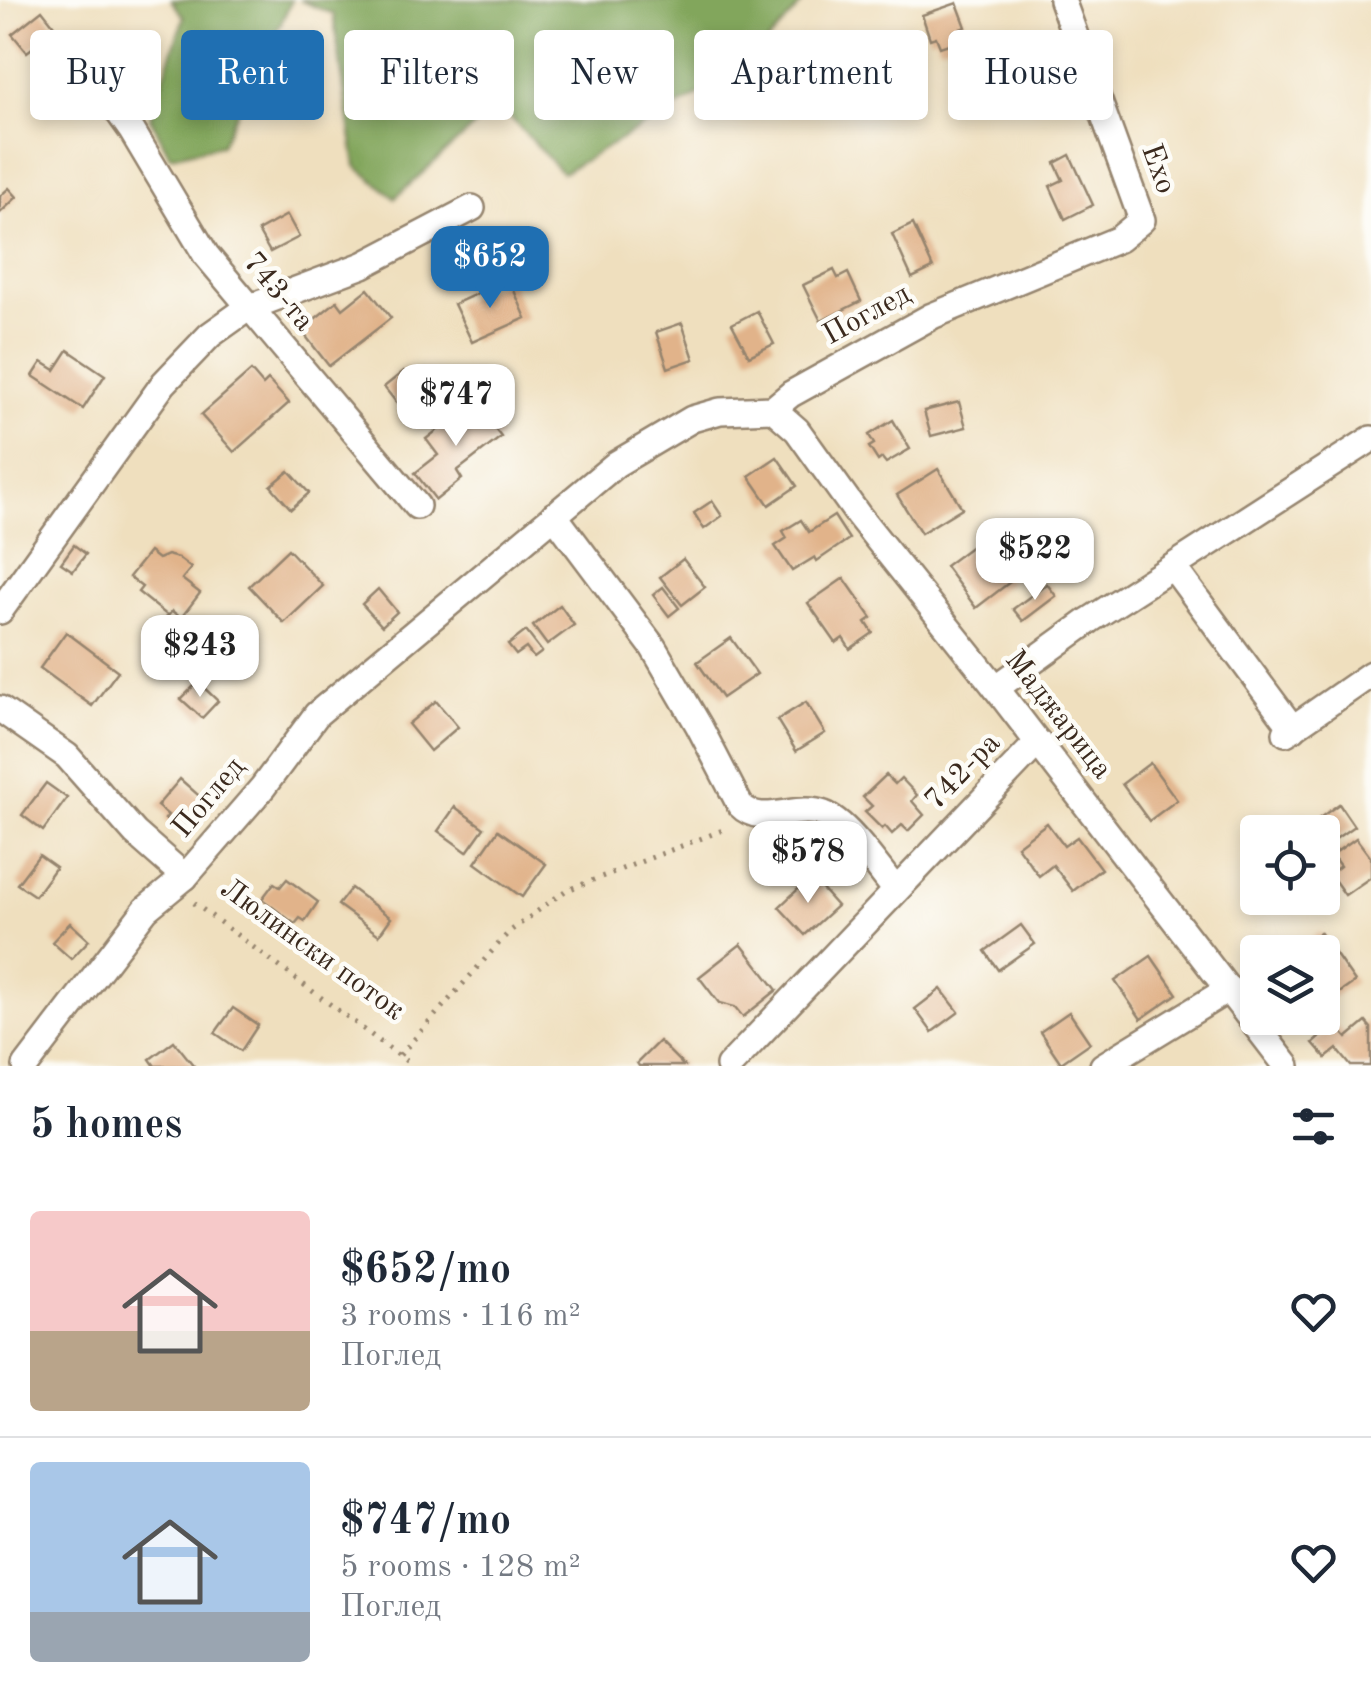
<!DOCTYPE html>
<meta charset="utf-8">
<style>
:root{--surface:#fff;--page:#f6f6f7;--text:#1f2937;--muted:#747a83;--line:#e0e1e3;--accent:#1f6fb2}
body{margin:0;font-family:"Old Standard TT",serif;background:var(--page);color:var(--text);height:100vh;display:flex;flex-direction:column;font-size:38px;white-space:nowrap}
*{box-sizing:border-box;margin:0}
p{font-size:32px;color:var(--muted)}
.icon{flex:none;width:55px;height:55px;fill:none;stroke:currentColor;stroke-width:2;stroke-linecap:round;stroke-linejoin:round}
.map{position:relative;height:1066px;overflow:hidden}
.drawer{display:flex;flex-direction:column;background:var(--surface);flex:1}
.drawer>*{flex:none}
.guide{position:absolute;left:30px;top:30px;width:1312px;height:90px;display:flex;gap:20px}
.controls{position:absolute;left:1240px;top:815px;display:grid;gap:20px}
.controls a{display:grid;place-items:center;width:100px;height:100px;border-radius:10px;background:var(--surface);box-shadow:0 5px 15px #0003;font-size:50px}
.price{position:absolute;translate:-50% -85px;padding:0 22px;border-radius:20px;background:#fff;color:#222;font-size:32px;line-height:65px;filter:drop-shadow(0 2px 5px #0008)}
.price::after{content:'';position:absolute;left:50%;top:60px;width:30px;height:22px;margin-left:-15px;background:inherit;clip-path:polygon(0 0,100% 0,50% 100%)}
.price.active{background:var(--accent);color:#fff}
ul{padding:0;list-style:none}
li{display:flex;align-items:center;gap:30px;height:250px;padding:0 30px}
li+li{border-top:2px solid var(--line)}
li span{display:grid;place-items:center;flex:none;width:280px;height:200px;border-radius:10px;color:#555}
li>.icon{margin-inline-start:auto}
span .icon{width:120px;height:120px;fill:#fffc;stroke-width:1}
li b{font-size:42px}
h2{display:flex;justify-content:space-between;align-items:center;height:120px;padding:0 30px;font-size:42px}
.tag{padding:0 35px;border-radius:10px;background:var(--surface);box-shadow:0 5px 15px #0003;font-size:35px;line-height:90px}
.tag.active{background:var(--accent);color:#fff}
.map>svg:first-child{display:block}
.forest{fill:#82a65b;stroke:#5e683c;stroke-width:2.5}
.building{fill:#e1b38a}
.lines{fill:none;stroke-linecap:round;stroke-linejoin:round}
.minor-casing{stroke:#95846e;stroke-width:30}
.path{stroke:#95846e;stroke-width:5;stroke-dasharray:2.5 8;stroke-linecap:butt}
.minor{stroke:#fff;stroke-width:25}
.labels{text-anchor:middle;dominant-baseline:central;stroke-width:9;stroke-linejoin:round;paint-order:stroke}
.street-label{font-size:30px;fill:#3b2a1e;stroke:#fdfcf7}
</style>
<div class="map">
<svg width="1371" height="1066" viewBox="0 0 1371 1066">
<rect width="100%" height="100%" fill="#fdfcf7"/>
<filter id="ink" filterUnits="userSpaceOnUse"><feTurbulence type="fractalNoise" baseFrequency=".01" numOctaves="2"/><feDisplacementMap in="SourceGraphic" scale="20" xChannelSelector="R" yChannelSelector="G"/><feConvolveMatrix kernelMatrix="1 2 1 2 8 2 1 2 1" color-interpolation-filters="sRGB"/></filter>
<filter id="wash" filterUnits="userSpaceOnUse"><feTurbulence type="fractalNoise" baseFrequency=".0048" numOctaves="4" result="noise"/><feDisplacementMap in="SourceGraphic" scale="40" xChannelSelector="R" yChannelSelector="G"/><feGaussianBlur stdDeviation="2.25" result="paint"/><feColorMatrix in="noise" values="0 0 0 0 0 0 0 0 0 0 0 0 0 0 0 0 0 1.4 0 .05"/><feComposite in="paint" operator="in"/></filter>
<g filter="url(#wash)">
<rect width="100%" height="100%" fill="#efdfbe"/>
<g class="forest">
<path d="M171 0H292L221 145 170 156 150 117 184 17Z"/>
<path d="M299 0H805L745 68 562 173 498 104 395 198 356 166 333 14Z"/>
</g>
<g id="blocks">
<g class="building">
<path d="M957 3 966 27 954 31 958 41 940 47 936 37 930 39 922 15Z"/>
<path d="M42 10 57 29 27 52 12 34Z"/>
<path d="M1070 155 1093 205 1065 219 1050 186 1063 180 1055 163Z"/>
<path d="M9 188 17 197 0 213V196Z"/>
<path d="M287 215 299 237 270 252 258 231Z"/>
<path d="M913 224 933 268 912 278 892 234Z"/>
<path d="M834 270 838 278 848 273 861 301 821 321 803 285Z"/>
<path d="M509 279 526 318 472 342 454 304Z"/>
<path d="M368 289 391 318 329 366 301 330 337 301 343 309Z"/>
<path d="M757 311 774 344 749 356 732 324Z"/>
<path d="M682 323 694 359 668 368 656 332Z"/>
<path d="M68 350 105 375 83 409 33 376 42 362 55 370Z"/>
<path d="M251 371 263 385 268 380 289 403 234 452 201 415Z"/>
<path d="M404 371 420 391 400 407 384 387Z"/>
<path d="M474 402 501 437 457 471 462 479 436 500 415 473 438 455 426 439Z"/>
<path d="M959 402 966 427 931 436 924 411Z"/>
<path d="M893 420 910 449 886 463 882 458 878 461 869 447 874 444 869 435Z"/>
<path d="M777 457 797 486 769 505 749 476Z"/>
<path d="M938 469 962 508 921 533 897 495Z"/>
<path d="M289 471 309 493 291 509 271 486Z"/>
<path d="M712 501 722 516 704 529 694 513Z"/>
<path d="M834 516 849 539 817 561 815 557 792 571 775 546 787 538 783 531 801 520 809 532Z"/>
<path d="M980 540 1010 582 976 608 945 566Z"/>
<path d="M74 545 86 554 73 571 61 563Z"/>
<path d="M288 549 323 586 284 623 249 586Z"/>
<path d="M149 552 158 559 167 555 178 558 191 568 182 579 200 593 181 618 172 611 168 616 138 592 142 587 129 577Z"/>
<path d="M683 559 705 587 682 605 660 577Z"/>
<path d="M844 578 872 618 866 622 873 633 850 649 843 638 836 643 808 603Z"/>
<path d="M1047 584 1056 596 1023 621 1013 609Z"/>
<path d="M663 587 679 608 669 616 653 595Z"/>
<path d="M378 589 397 612 382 626 362 604Z"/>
<path d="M560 605 574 625 547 645 533 626Z"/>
<path d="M526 631 542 652 534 658 526 648 516 655 508 645Z"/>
<path d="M66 632 118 671 92 706 40 668Z"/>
<path d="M731 638 757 674 722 698 697 662Z"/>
<path d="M198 682 218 701 202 718 181 699Z"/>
<path d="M436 701 458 727 430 751 408 724Z"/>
<path d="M806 702 825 733 796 751 777 720Z"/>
<path d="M1150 763 1177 800 1149 821 1122 784Z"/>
<path d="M886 775 895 784 901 778 917 795 912 801 924 815 908 831 902 825 892 834 885 826 882 829 865 812 872 806 863 797Z"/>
<path d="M180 779 205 801 179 831 165 819 168 815 157 806Z"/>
<path d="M46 783 67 798 43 831 22 815Z"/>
<path d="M1339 804 1354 826 1334 840 1329 833 1322 838V832H1316L1310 825Z"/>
<path d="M455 807 484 828 467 852 438 831Z"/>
<path d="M1047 823 1064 846 1077 837 1101 869 1073 891 1053 865 1039 876 1017 846Z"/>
<path d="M498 830 546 864 522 897 475 863Z"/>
<path d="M1356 838 1371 858V877L1345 895 1330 874 1340 866 1332 855Z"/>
<path d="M39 855 56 867 35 896 17 884Z"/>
<path d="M811 877 837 906 805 935 779 907Z"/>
<path d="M287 879 318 902 305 921 300 918 295 924 262 899 274 883 280 887Z"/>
<path d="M351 888 391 918 379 935 338 905Z"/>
<path d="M70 923 89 940 71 959 52 942Z"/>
<path d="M1021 925 1035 944 998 970 985 951Z"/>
<path d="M1320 932 1355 982 1322 1005V952H1293Z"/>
<path d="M741 944 777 990 743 1017 735 1007 719 1003 699 977Z"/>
<path d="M1151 956 1177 994 1141 1019 1115 981Z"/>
<path d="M941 989 959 1012 932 1032 915 1009Z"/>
<path d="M233 1008 258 1025 241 1051 215 1033Z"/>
<path d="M1069 1012 1090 1043 1061 1063 1040 1032Z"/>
<path d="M1366 1022 1371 1028V1066H1351L1337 1049 1326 1058 1313 1043 1335 1024 1347 1038Z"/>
<path d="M174 1041 194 1066H155L150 1059Z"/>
<path d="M659 1041 684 1066H639L637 1063Z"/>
</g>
</g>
</g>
<g filter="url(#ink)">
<use href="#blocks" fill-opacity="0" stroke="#95846e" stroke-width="2.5"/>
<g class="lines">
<defs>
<g id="minor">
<path d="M112 103 132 131 206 255 417 506"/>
<path d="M773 409 797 430 858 515 996 688 1287 1066"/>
<path d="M554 515 653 647 699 726 740 805C762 828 796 803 824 814 847 822 879 870 895 889"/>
<path d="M1173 567 1293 729"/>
<path d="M0 611 164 383 210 335 248 308 363 265 472 208"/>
<path d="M996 688 1090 620 1371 439"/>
<path d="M0 709 67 756 135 833 185 877"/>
<path d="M1286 733 1371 674"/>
<path d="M26 1066 146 909 185 877 263 787 317 714 616 464 692 419 720 411 773 409 791 394 932 316 1119 239 1142 220 1062 0"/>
<path d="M729 1066 1038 742"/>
<path d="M1103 1066 1229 989"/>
</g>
</defs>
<use href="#minor" class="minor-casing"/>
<g class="path">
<path d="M194 903 413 1066"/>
<path d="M400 1055 509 932 565 891 728 828"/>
</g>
<use href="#minor" class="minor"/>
</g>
</g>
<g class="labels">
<g class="street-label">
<text transform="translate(1158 169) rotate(70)">Ехо</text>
<text transform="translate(278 292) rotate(50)">743-та</text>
<text transform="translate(867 315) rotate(-29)">Поглед</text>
<text transform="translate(1058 715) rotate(52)">Маджарица</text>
<text transform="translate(963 772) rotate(-46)">742-ра</text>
<text transform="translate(209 798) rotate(-50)">Поглед</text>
<text transform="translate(312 950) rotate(36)">Люлински поток</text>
</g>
</g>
</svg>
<div class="controls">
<a><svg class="icon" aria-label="locate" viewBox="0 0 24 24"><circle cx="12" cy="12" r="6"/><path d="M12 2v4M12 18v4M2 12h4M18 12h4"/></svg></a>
<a><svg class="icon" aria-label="layers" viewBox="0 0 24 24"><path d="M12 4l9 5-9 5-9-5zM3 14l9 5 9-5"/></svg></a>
</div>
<b class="price active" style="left:490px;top:311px">$652</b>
<b class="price" style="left:456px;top:449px">$747</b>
<b class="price" style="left:1035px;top:603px">$522</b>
<b class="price" style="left:200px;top:700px">$243</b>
<b class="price" style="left:808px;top:906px">$578</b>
<div class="guide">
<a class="tag">Buy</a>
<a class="tag active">Rent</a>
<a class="tag">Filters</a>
<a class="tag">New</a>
<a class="tag">Apartment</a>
<a class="tag">House</a>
</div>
</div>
<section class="drawer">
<h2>5 homes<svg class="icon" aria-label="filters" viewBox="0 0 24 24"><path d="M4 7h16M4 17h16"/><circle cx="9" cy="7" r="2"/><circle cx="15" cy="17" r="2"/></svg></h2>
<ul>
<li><span style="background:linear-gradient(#f6c9c9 60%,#b9a48a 0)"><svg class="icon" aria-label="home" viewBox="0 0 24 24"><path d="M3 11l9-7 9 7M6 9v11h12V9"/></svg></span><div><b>$652/mo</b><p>3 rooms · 116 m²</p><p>Поглед</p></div><svg class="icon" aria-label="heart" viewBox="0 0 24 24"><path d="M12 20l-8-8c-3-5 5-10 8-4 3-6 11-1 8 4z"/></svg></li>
<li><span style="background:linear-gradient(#a9c7e8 75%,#9aa5b1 0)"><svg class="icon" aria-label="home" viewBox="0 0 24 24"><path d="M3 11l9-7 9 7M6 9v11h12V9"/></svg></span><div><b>$747/mo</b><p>5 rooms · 128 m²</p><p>Поглед</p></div><svg class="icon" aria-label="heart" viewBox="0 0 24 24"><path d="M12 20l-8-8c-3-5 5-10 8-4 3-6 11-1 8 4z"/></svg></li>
</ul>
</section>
